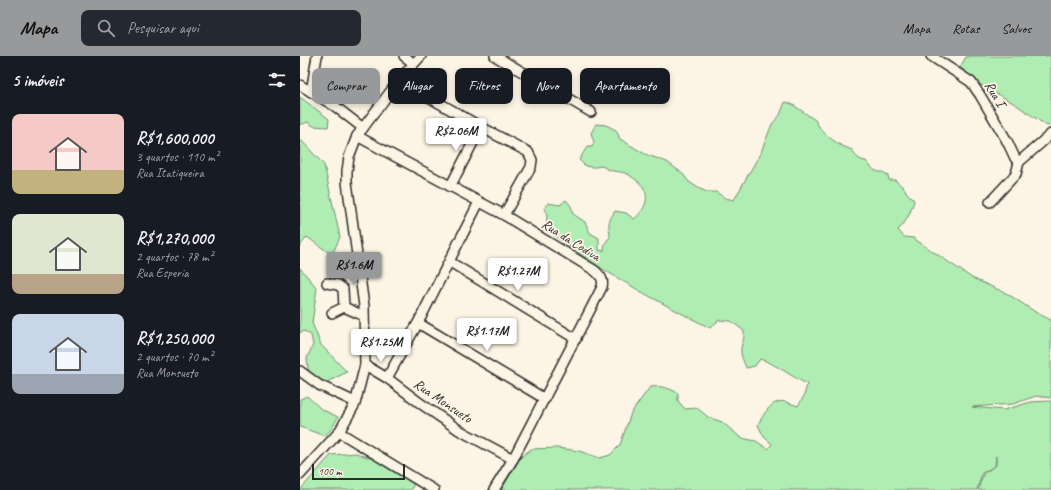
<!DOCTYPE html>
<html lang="pt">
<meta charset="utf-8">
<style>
:root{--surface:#171b24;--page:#242831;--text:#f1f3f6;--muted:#9ea1a6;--accent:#98999b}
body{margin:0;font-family:Caveat,sans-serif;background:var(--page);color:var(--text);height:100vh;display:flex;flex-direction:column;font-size:15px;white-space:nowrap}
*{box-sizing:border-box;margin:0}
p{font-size:13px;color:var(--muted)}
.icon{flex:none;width:22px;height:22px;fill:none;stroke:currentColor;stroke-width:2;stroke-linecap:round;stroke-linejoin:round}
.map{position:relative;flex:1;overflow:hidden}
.drawer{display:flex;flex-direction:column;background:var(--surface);width:300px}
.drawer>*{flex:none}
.banner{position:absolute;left:12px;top:12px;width:380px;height:36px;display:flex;gap:8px}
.scale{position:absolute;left:12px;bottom:10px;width:93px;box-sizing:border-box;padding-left:4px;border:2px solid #2b2b2b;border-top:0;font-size:11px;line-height:14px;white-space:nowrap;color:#2b2b2b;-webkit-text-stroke:3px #fcf5e5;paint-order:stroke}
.price{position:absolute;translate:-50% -34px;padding:0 9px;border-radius:4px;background:#fff;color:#222;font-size:13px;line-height:26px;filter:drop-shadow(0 1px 2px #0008)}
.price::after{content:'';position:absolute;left:50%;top:24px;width:12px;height:9px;margin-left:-6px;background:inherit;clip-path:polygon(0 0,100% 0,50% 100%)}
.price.active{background:var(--accent);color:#111}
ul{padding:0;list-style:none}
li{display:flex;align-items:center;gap:12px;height:100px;padding:0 12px}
li span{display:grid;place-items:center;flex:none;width:112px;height:80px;border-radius:8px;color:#555}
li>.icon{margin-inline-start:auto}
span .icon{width:48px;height:48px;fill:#fffc;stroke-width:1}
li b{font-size:17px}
h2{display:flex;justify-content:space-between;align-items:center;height:48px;padding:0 12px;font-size:17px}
.chip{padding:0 14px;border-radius:8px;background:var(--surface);box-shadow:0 2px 6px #0003;font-size:14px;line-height:36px}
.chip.active{background:var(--accent);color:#111}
header{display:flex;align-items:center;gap:24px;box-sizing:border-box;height:56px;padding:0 20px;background:var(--accent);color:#111}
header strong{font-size:19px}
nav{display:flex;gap:22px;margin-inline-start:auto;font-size:14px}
.search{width:280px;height:36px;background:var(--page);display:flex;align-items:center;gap:10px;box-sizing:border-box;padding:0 14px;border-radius:8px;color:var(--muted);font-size:15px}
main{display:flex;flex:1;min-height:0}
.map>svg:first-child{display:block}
.green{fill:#b0edb3;stroke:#6e8c6f}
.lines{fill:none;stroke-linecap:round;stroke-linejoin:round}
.minor-casing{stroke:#2b2b2b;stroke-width:12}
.minor{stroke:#fcf5e5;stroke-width:9}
.labels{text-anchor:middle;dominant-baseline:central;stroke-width:3.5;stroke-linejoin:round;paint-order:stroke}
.street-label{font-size:14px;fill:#2b2b2b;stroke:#fcf5e5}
</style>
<header>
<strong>Mapa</strong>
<div class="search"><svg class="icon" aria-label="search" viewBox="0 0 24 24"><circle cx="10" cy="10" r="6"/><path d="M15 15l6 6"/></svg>Pesquisar aqui</div>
<nav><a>Mapa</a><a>Rotas</a><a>Salvos</a></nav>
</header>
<main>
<section class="drawer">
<h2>5 imóveis<svg class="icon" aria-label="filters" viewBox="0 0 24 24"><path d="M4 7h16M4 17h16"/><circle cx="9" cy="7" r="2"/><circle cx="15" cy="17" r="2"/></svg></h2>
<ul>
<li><span style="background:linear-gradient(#f6c9c9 70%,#c2b280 0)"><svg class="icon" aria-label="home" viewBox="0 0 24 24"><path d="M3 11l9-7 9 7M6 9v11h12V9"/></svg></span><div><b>R$1,600,000</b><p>3 quartos · 110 m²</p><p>Rua Itatiqueira</p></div></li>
<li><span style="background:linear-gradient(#dfe7d0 75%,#b9a48a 0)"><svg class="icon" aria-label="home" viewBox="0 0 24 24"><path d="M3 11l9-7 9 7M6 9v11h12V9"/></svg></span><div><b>R$1,270,000</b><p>2 quartos · 78 m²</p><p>Rua Esperia</p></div></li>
<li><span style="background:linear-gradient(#c9d6e8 75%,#9aa5b1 0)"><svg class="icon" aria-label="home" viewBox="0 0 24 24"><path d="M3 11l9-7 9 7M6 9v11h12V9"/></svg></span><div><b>R$1,250,000</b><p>2 quartos · 70 m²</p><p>Rua Monsueto</p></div></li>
</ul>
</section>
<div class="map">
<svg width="751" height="434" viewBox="0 0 751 434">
<rect width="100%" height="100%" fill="#fcf5e5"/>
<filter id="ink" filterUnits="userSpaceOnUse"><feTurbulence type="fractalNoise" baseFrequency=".025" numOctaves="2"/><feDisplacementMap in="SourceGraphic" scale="8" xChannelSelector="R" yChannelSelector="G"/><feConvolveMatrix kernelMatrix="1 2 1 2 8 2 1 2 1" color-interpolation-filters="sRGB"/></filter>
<g filter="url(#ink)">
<g class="green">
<path d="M669 0H751V69L747 70 715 48 681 29 660 11 666 1Z"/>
<path d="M0 41 29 63 28 71 13 70 8 66 0 69Z"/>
<path d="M485 46 492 48 515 64 521 74 530 82 540 89 552 94C554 99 560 105 566 105 571 111 575 117 583 116L588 120 589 124H595L604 132 607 137 614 144C612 154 606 167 598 174L604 181 613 182 672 222 706 237 737 257 751 264V342L736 340 713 348 672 351 704 354 731 346 751 345V434H678L683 418 696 409V400L695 410 682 417 677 434H201L221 401 231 393 258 392 279 395 300 402 310 399 320 389 331 357 350 331C362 330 367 331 378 337V345L385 353 397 352 408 361 422 366 441 382 456 385 468 393 472 388 464 381 458 369C463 359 472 342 486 346 490 347 494 349 498 350L504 340 507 328C490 320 478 309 460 303L455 310 446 312C444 306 440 299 441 292 442 286 445 282 444 275L431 265 419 264 410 272C353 243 296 213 246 173L247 160 245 153 248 147 260 149 266 144 271 150 273 158 285 166 290 177 299 182V194L304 195 305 187 310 181C310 177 309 175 309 171 308 165 312 160 315 155L326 157 334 163C348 152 352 135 336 124 333 122 329 118 325 117 314 114 313 117 302 110 291 112 286 112 279 104L287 91H292L294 86 291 77 296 68 306 69 316 74 320 83 345 98 367 106 382 117 389 126 400 133 407 136H416L425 142 434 144 461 96 472 68 480 59Z"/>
<path d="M0 83 24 109 40 181 32 199 7 181 0 190Z"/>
<path d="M0 212 17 232 12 267 21 289 47 316 23 328 9 321 7 302 13 289 11 279 4 275 0 277Z"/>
<path d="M7 340 21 353 38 361 32 372 25 380 0 371V343Z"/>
<path d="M56 397 84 407 114 427 111 434H0L31 399Z"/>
</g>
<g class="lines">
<defs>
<g id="minor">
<path d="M104 0 113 7"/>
<path d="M195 0 291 56"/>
<path d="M631 0 671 26 680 39 707 85 715 102 719 106"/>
<path d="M99 24 181 71 228 96 232 104 231 111 204 159"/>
<path d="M0 29 36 51 63 72"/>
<path d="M11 36 17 0"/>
<path d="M57 80 204 159 294 214C300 219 304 223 302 231L213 403 194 434"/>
<path d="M150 131 181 71"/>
<path d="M179 146 118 267 87 322 120 347 159 374 213 403"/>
<path d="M690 146 716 118 719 106 751 78"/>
<path d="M150 206 276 283"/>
<path d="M27 227 38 229 43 233 44 251 64 260"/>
<path d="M32 257 44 251"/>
<path d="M118 267 245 343"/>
<path d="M65 309 87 322"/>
<path d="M0 315 19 329 55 346"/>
<path d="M39 376 134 434"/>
<path d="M0 419 39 376 55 348 65 309 64 250 47 126V115L49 101 57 80 99 24 121 0"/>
</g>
</defs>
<use href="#minor" class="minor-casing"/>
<use href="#minor" class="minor"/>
</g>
</g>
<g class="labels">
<g class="street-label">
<text transform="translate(695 38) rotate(59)">Rua I</text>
<text transform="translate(271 184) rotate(32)">Rua da Codiva</text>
<text transform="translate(143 345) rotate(34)">Rua Monsueto</text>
</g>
</g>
</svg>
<div class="scale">100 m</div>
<b class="price" style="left:156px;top:96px">R$2.06M</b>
<b class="price active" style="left:54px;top:230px">R$1.6M</b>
<b class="price" style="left:218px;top:236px">R$1.27M</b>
<b class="price" style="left:187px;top:296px">R$1.17M</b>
<b class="price" style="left:81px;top:307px">R$1.25M</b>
<div class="banner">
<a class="chip active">Comprar</a>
<a class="chip">Alugar</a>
<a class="chip">Filtros</a>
<a class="chip">Novo</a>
<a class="chip">Apartamento</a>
</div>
</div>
</main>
